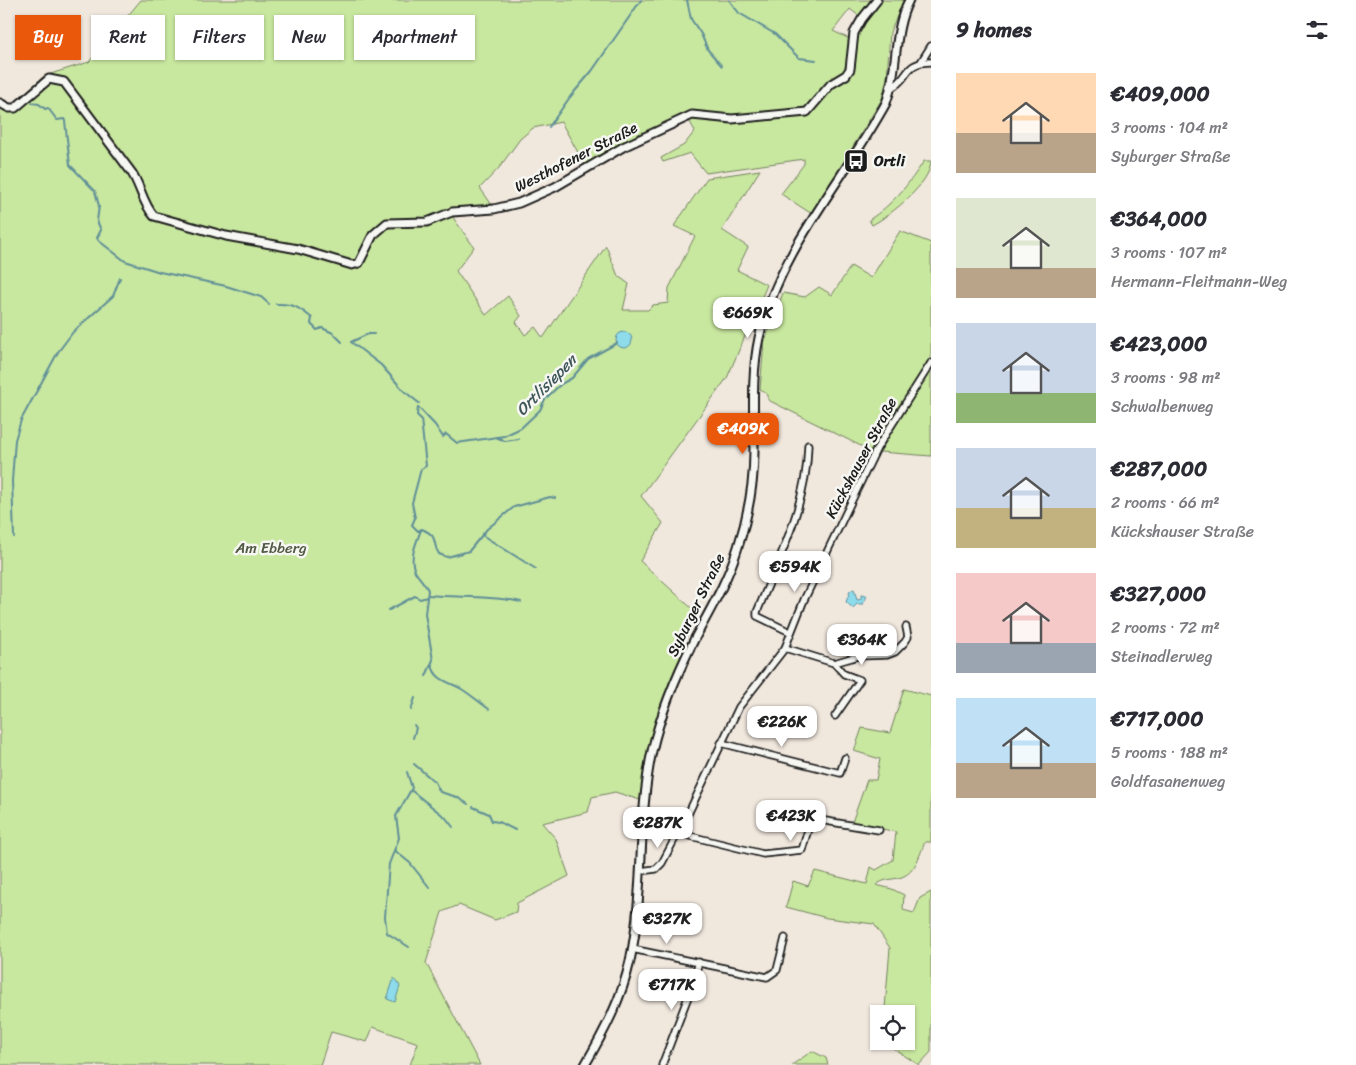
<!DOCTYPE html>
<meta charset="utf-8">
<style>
:root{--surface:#fff;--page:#f2f2f3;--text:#2b2b33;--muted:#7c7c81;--accent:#ea580c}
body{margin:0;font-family:Sriracha,sans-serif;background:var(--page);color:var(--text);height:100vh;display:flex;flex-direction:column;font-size:19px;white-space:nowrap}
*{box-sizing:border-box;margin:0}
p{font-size:16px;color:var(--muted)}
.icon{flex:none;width:28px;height:28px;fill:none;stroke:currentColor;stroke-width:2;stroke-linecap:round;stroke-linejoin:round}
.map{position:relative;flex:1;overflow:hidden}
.details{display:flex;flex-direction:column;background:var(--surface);width:425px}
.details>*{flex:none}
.top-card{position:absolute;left:15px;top:15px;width:475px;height:45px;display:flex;gap:10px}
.tools{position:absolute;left:870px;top:1005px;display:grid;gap:10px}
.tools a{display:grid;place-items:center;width:45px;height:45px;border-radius:0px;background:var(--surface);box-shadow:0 1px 4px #0004;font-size:25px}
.price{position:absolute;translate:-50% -42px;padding:0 11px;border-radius:10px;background:#fff;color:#222;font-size:16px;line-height:32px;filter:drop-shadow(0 1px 2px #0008)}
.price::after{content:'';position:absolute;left:50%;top:30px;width:15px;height:11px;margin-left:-8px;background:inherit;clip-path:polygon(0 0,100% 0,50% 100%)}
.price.current{background:var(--accent);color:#fff}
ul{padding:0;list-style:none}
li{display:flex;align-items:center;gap:15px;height:125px;padding:0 25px}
li span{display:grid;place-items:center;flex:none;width:140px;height:100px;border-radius:0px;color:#555}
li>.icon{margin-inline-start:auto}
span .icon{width:60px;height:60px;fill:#fffc;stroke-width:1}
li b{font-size:21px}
h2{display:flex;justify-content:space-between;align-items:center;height:60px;padding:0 25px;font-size:21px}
.chip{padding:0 18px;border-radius:0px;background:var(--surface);box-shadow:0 1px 4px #0004;font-size:18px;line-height:45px}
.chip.current{background:var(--accent);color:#fff}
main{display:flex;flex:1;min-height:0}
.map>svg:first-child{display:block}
.green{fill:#c8e79f;stroke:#72825e;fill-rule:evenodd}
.water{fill:#8ddbeb;stroke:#608f98}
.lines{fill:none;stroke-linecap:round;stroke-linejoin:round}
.stream{stroke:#608f98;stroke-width:2}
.minor-casing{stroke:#1c1c1c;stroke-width:9}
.tertiary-casing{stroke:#1c1c1c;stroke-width:11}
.minor{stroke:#f6f6f2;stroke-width:5.5}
.tertiary{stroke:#f6f6f2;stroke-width:7}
.labels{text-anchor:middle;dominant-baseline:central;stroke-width:5;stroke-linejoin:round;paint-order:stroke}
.street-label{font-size:15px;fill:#1c1c1c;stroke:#f6f6f2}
.poi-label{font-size:15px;font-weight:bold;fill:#1c1c1c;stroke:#f6f6f2;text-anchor:start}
.park-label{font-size:15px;fill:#505943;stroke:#f6f6f2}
.water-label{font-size:16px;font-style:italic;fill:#3e555a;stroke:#f6f6f2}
</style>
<main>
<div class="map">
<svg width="931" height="1065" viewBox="0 0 931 1065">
<rect width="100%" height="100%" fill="#f0e7dd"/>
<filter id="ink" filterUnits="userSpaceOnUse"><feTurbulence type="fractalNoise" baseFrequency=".02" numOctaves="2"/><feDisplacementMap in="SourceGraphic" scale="10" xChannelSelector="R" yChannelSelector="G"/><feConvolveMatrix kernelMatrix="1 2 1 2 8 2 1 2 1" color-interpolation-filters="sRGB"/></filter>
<g filter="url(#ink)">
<g class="green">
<path d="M141 0H904L890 32 887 78 882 99 812 214 781 194 804 164V159L706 173 690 153 663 162 661 158 684 145 695 131 686 115 585 165 561 122 533 128 520 139 499 168 480 188 492 205 452 212 454 219 474 247 456 271 486 315 508 296 521 316 516 322 525 335 535 327 543 338 606 246 618 276 629 284 623 310H648L653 305 668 303 669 288 695 236 674 226 707 178 760 170 722 230 748 247 737 270 767 285 727 378 641 496 663 523 640 561 698 614 678 654 681 657C659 703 649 750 640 800L615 792 592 797 588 812 542 823 556 839 569 876 517 903 516 912 495 920 459 905 442 912 426 963 480 1065H410L418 1043 373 1027 367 1042 331 1032 320 1065H0V98L12 104 44 76 89 62ZM850 9 864 20 856 42 833 31Z"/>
<path d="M924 161H931C931 183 891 215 872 225L869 220C893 204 909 184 924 161Z"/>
<path d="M900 231 931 243V456L880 452 916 392 911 389 886 427 873 452 768 400V395L760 389 764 343 783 293 805 297 819 287 832 295 851 266 871 278Z"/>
<path d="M904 689 931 696V842H925C919 856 915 875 898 878 889 880 884 879 876 885L892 889 904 895 903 910 914 913 920 898 931 892V1052L919 1065 885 1043 906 1041V1014H888L885 1008 890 948 874 924 827 918 786 907 793 881 808 886 815 871 867 884 871 867 876 870 893 860 896 832 852 822 867 780H876L880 759 854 751 862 728 890 733Z"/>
<path d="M812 1051 826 1058 828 1065H792Z"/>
</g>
<g class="water">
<circle cx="624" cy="340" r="8"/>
<path d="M854 589 857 600 861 599V595L867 596 863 604H857L853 608 846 602 850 591Z"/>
<path d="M394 978 400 986 395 1002 387 999Z"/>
</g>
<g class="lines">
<g class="stream">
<path d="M687 0 691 19 701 34 708 50 722 66"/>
<path d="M729 0 739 13 775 34 799 58 816 60"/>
<path d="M32 103 39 104 45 109 48 108 57 120 64 119 65 121 70 165 95 191 99 206 97 221 101 230 97 238 99 241 125 261 160 272 226 286 261 297 269 304"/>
<path d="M549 127 570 97 592 71 641 0"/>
<path d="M276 304C293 303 299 308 312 318L311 324 317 330 322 328 333 333 342 342"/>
<path d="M374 334H368L351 342 381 365 404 391 419 403"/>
<path d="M418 407 417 415 421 419 426 466 421 469 412 503 415 518 412 525 418 531 421 530C416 543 408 560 416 573 420 579 425 584 428 590L425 614 433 660 426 676"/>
<path d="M418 407 435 425 443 437 446 434 457 443 504 436 521 428 540 410 545 399 561 384 572 378 588 359 617 343"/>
<path d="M496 437 505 441 519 439"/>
<path d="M420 530 422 529C440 537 431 542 439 554L447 557 469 551 487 529 514 507 550 497 555 498"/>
<path d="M482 535 536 569"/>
<path d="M14 537 12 481 15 440 21 420 58 352 73 332 113 296 120 278"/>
<path d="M428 595C459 598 490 595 521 602"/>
<path d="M389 610 415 596 420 599 427 597"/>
<path d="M432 665C435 680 449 682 460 688 470 694 479 702 489 709"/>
<path d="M411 710 415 698"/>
<path d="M413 738 416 728 414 725"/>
<path d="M414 764 435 782 440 792 457 797 468 804"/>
<path d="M407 772 412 788 396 816 399 838 389 864 385 917 387 933 409 947"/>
<path d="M412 791 446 818 453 827"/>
<path d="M473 807 489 814 492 821 499 822 515 830"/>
<path d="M394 850 410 863 430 888"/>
</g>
<defs>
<g id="minor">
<path d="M921 62 931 46"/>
<path d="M891 88C910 79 903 62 931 62"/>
<path d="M790 632 757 616V612C779 558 807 505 808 445"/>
<path d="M785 648 834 663 858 656 887 655 895 652 905 642 908 637 906 627"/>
<path d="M834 663 844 674 860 680 835 716"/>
<path d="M721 743 840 773 845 758"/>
<path d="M678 833 763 854 802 850 810 823 814 819 879 830"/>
<path d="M640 871 656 869 662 863 688 814 739 707 785 648 804 600 877 448 931 363"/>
<path d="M632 949 767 977 777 970 785 938"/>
<path d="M662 1065 688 997 699 962"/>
</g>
<g id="tertiary">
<path d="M0 103 9 108H15L49 79 64 82 132 173C141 187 143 204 154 216L226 236 298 249 352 265 359 263 373 235 387 223 427 222 452 212 494 209 519 203 555 187 623 147 692 115 732 119 807 112 831 84 846 75 850 69 854 33 862 19 877 0"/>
<path d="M585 1065C604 1032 622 998 630 961 645 892 637 820 652 751 661 712 676 676 694 640 710 610 728 580 738 547 748 516 754 484 754 451 754 413 751 375 759 338 779 250 844 180 886 103 899 69 892 33 909 0"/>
</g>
</defs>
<use href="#minor" class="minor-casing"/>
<use href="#tertiary" class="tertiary-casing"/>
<use href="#minor" class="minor"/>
<use href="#tertiary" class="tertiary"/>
</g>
</g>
<defs>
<symbol id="bus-square" viewBox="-11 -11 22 22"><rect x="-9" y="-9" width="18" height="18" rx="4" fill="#1c1c1c" stroke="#f6f6f2"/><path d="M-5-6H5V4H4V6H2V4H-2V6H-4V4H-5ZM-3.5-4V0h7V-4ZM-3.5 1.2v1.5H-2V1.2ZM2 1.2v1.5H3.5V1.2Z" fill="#fff"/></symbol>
</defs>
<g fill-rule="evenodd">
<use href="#bus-square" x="842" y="147" width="28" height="28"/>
</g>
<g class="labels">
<g class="street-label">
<text transform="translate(576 157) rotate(-27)">Westhofener Straße</text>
<text transform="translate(861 458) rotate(-62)">Kückshauser Straße</text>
<text transform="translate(696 605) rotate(-64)">Syburger Straße</text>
</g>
<g class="poi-label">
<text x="874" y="161">Ortli</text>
</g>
<g class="park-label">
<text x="271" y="548">Am Ebberg</text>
</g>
<g class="water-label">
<text transform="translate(546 385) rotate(-45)">Ortlisiepen</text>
</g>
</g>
</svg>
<div class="tools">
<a><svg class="icon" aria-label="locate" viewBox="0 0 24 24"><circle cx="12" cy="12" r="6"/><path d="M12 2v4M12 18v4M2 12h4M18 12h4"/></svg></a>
</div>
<b class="price" style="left:748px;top:339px">€669K</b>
<b class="price current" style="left:743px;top:455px">€409K</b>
<b class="price" style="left:795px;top:593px">€594K</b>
<b class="price" style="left:862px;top:666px">€364K</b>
<b class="price" style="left:782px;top:748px">€226K</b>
<b class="price" style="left:791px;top:842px">€423K</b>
<b class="price" style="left:658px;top:849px">€287K</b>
<b class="price" style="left:667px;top:945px">€327K</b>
<b class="price" style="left:672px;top:1011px">€717K</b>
<div class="top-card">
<a class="chip current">Buy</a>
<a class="chip">Rent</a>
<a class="chip">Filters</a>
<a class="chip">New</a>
<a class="chip">Apartment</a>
</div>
</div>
<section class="details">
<h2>9 homes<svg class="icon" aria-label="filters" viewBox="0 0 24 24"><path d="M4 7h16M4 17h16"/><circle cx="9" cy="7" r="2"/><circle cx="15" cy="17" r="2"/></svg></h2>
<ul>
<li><span style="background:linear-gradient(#ffd9b3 60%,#b9a48a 0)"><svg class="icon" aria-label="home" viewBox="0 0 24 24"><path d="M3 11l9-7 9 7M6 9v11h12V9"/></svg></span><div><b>€409,000</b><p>3 rooms · 104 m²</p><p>Syburger Straße</p></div></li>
<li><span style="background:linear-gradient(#dfe7d0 70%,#b9a48a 0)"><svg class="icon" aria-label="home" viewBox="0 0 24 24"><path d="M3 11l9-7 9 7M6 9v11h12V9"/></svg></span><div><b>€364,000</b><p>3 rooms · 107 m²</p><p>Hermann-Fleitmann-Weg</p></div></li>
<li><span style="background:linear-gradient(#c9d6e8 70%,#8fb573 0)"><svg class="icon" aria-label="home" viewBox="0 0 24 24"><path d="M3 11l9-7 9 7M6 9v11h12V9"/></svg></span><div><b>€423,000</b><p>3 rooms · 98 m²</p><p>Schwalbenweg</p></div></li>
<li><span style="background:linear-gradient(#c9d6e8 60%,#c2b280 0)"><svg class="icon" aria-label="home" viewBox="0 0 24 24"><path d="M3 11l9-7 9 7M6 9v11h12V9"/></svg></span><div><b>€287,000</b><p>2 rooms · 66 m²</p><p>Kückshauser Straße</p></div></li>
<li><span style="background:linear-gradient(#f6c9c9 70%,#9aa5b1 0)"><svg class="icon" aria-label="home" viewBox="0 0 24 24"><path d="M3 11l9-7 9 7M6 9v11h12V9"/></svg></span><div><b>€327,000</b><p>2 rooms · 72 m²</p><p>Steinadlerweg</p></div></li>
<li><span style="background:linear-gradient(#bfe0f5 65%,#b9a48a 0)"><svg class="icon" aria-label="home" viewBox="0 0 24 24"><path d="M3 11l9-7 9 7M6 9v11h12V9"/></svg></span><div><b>€717,000</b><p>5 rooms · 188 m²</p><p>Goldfasanenweg</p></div></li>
</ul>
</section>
</main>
